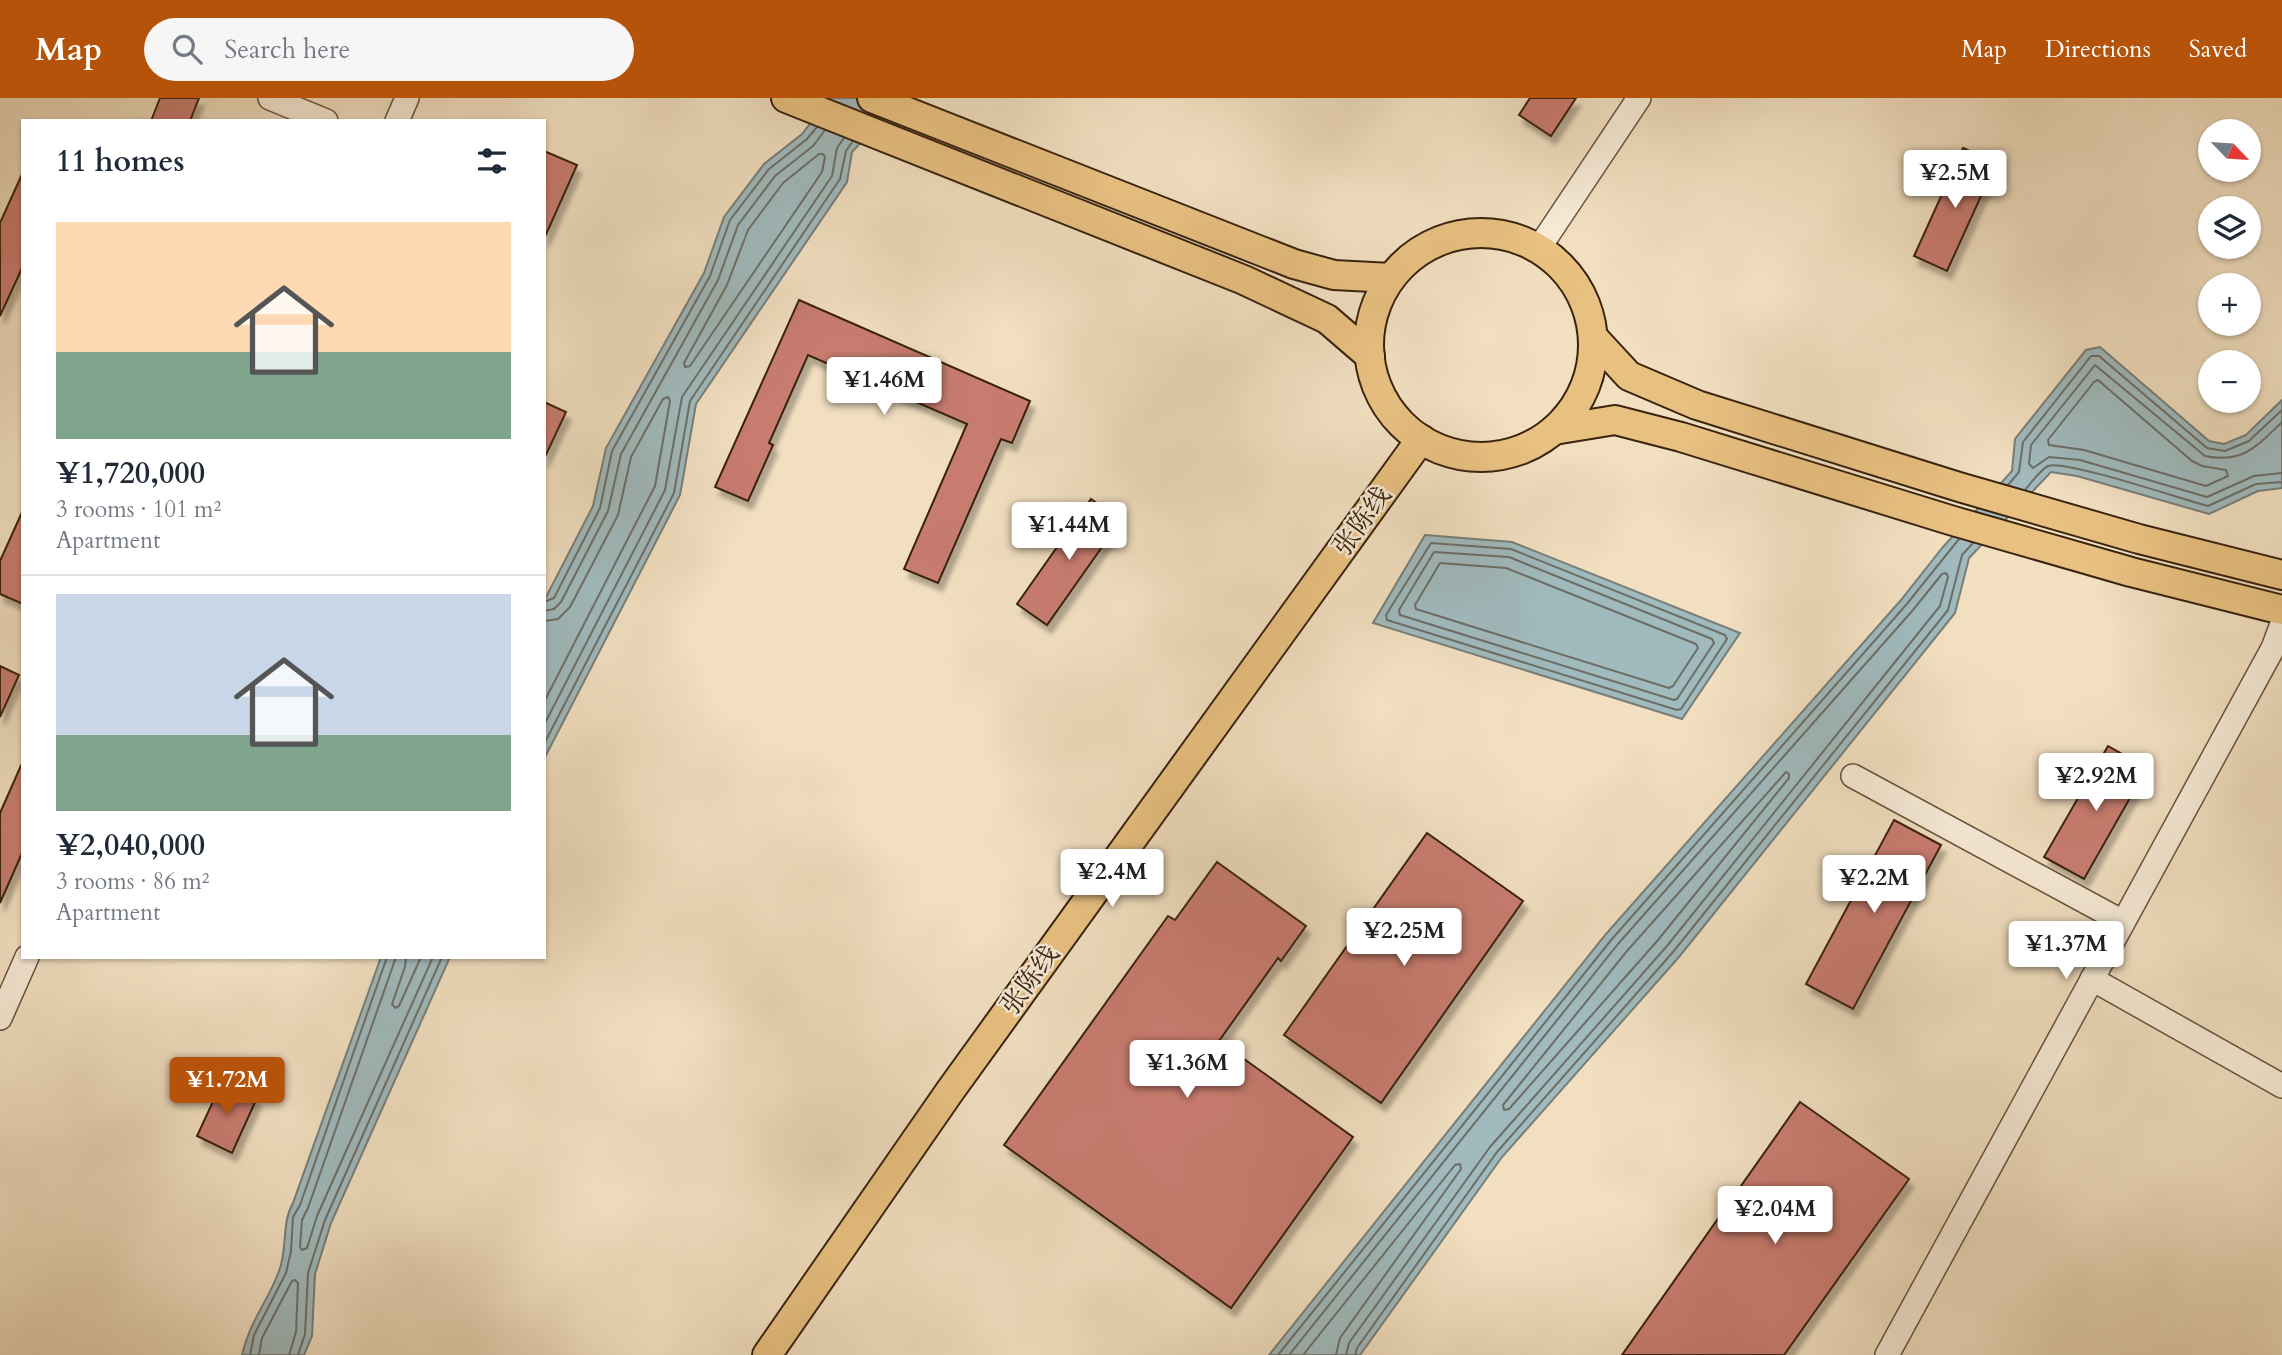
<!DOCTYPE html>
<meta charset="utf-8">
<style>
:root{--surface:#fff;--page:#f6f6f7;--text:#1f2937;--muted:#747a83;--line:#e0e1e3;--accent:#b45309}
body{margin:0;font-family:Cardo,"Noto Serif SC",serif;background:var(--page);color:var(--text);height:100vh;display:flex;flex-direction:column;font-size:26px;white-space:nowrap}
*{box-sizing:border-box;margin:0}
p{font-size:23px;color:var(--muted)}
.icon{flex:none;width:38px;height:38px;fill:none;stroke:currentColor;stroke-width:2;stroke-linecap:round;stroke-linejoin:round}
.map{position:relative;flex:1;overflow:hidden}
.panel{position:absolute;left:21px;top:21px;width:525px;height:840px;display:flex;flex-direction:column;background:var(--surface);border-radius:0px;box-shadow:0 2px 5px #0004}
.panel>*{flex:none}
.needle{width:46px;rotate:115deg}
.tools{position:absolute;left:2198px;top:21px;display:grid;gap:14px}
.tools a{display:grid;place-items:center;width:63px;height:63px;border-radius:50%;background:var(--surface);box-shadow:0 2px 5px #0004;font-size:35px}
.price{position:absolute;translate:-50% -60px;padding:0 16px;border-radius:7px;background:#fff;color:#222;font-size:23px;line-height:46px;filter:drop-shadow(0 2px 4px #0008)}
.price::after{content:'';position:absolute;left:50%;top:42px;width:21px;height:16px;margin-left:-10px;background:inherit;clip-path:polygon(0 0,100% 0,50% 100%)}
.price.selected{background:var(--accent);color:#fff}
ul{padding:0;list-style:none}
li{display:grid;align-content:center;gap:14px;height:371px;padding:0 35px}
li+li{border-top:2px solid var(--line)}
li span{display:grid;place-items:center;height:217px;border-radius:0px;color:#555}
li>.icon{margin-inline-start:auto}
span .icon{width:126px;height:126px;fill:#fffc;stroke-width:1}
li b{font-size:30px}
h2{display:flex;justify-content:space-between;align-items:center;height:84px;padding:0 35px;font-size:30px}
header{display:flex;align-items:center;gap:42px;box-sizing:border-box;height:98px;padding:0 35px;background:var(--accent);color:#fff}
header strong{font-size:33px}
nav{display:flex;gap:38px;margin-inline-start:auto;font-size:24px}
.search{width:490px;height:63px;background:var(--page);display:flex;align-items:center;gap:18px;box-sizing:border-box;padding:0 24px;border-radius:38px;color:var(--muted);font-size:26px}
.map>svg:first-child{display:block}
.water{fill:#a0babe;stroke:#777e78;stroke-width:2}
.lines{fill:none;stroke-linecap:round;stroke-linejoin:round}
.shore{stroke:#6c6e66;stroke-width:2}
.building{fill:#c87b70;stroke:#39230f;stroke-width:2;filter:url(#shadow)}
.minor-casing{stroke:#67523b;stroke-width:26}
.major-casing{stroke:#39230f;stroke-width:32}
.minor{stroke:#f6ead6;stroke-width:23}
.major{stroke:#e8c080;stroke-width:28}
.labels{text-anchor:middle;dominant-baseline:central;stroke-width:5;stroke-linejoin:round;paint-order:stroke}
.street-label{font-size:26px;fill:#39230f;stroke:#f6ead6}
</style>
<header>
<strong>Map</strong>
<div class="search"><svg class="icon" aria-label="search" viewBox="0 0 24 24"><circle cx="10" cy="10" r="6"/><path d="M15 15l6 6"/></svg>Search here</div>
<nav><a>Map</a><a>Directions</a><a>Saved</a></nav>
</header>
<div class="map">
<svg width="2282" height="1257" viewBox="0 0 2282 1257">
<defs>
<filter id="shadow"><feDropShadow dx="4.5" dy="8" stdDeviation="2" flood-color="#0004"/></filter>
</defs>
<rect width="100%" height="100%" fill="#f1dfc0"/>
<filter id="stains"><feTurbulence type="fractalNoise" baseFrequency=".00286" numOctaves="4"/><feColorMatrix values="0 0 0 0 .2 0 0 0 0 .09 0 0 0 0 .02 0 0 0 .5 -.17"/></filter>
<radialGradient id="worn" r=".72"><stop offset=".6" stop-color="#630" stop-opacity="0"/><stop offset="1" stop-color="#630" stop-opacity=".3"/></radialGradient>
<g class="water">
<path d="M830 0H902L852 54 847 84 696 306 680 397 544 661V503L593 408 606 350 704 175 724 119 764 66 802 36Z"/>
<path d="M2100 249 2209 343 2224 346 2246 337 2282 302V390L2258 393 2209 416 2077 378 2051 374 1969 460 1955 515 1679 859 1502 1059 1360 1257H1269L1606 836 1901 502 1943 449 2012 373 2015 341 2086 252Z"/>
<path d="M1425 437 1512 444 1740 535 1682 621 1373 525Z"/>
<path d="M381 859H450L331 1125 315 1176 312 1238 304 1257H242C250 1222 268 1204 279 1173 288 1150 281 1126 293 1105Z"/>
</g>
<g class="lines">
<g class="shore">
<path d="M819 56H823L825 59 822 74 690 268 685 269 684 265 727 187 748 132 783 85Z"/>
<path d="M2098 282 2192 363 2202 368 2226 372 2228 378 2206 388 2084 352 2049 347 2048 342 2094 284Z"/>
<path d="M2282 324C2257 348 2243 366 2205 358L2095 267 2031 347 2029 366 2033 370 2049 359 2080 362 2207 399 2254 378 2282 375"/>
<path d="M2008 387 2019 374 2023 344 2091 258H2099L2207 350 2225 353 2249 343 2282 312"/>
<path d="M2025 392C2031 385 2040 372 2048 368 2064 361 2184 402 2208 408L2256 386 2282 384"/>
<path d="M1431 445 1511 451 1725 537 1727 541 1681 611 1677 612 1387 522 1386 517Z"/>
<path d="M1434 454 1509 459 1712 541 1714 545 1677 601 1674 602 1400 517 1399 512Z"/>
<path d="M1440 465 1506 470 1696 546 1698 550 1673 588 1669 590 1416 511 1415 507Z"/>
<path d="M544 504 554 500 600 410 612 353 710 178 730 122 769 71 807 41 817 29"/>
<path d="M544 513 554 511 561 504 608 413 621 356 718 182 738 127 775 78 813 48 825 32"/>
<path d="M544 523 558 521 570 509 618 417 631 359 663 301 668 299 670 303 655 388 544 604"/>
<path d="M544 627 665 392 682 299 832 78 837 50 844 40"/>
<path d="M544 646 674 395 690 303 840 81 846 53 853 43"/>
<path d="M1786 674 1789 676V680L1658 842 1509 1011 1504 1012 1503 1007 1627 853Z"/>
<path d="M396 859 308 1110 302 1122 300 1149 302 1152 307 1150 317 1118 433 859"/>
<path d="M406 859 405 869 392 906 395 910 399 908 421 859"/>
<path d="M250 1257 254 1237 286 1175 291 1153 293 1119 300 1107 387 859"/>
<path d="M259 1257 262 1240 292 1183 295 1182 298 1185 296 1234 289 1257"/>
<path d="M298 1257 305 1236 308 1175 325 1122 442 859"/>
<path d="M1278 1257 1612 841 1906 507 1959 441"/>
<path d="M1289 1257 1618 846 1913 512 1942 476 1946 475 1948 479 1940 508 1667 848 1490 1049 1349 1245 1346 1257"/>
<path d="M1303 1257 1455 1067 1460 1066 1461 1071 1340 1240 1336 1257"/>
<path d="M1355 1257 1357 1250 1497 1054 1673 854 1948 512 1962 457 1973 445"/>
</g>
</g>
<g class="building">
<path d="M160 0H199L190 23H151Z"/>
<path d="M1530 0H1576L1551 38 1519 17Z"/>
<path d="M1963 50 1996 65 1947 173 1914 158Z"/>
<path d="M544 53 577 67 544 141Z"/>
<path d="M23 74V168L0 218V125Z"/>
<path d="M799 202 1030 303 1012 345 1001 341 938 485 904 471 967 326 808 257 769 345 773 347 748 403 715 389Z"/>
<path d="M544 304 566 314 544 361Z"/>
<path d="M1091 401 1121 422 1047 527 1017 506Z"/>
<path d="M23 412V506L0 496V463Z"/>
<path d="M0 568 19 577 0 619Z"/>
<path d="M2108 648 2147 670 2084 781 2044 759Z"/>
<path d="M23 663V753L0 805V715Z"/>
<path d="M1894 722 1941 747 1853 911 1806 886Z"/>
<path d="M1427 735 1523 803 1381 1005 1284 937Z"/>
<path d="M1217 764 1306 828 1281 863 1278 860 1219 943 1353 1039 1231 1210 1004 1047 1168 818 1175 822Z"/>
<path d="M222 984 257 1000 232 1055 197 1038Z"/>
<path d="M1800 1004 1909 1081 1784 1257H1622Z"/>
</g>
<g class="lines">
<defs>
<g id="minor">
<path d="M270 0 326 23"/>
<path d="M397 23 407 0"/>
<path d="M1539 150 1639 0"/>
<path d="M1853 678 2123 824"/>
<path d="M2092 881 2282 988"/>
<path d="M0 920 27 859"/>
<path d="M1887 1257 2273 550 2282 526"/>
</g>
<g id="major">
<path d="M786 0 1244 182 1327 221 1370 258"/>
<path d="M872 0 1294 166 1334 177 1391 180"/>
<circle cx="1481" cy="247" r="112"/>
<path d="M1593 239 1629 278 1697 307 1959 389 2139 441 2282 477"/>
<path d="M1554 332 1615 322 1681 339 1950 422 2131 474 2282 512"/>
<path d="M767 1257 950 993 1421 341"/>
</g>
</defs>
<use href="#minor" class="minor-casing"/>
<use href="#major" class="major-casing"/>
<use href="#minor" class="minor"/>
<use href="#major" class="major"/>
</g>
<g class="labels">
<g class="street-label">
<text transform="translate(1362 423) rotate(-54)">张陈线</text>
<text transform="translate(1030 882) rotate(-54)">张陈线</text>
</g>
</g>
<rect width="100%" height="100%" filter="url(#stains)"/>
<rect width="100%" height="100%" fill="url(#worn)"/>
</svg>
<div class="tools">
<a><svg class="needle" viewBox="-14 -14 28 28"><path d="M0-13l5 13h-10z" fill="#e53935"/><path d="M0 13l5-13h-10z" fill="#747a83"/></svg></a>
<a><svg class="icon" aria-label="layers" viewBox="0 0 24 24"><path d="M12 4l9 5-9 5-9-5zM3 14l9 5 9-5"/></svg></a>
<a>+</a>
<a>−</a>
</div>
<b class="price" style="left:1955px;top:112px">¥2.5M</b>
<b class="price" style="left:884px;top:319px">¥1.46M</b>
<b class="price" style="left:1069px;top:464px">¥1.44M</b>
<b class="price" style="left:2096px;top:715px">¥2.92M</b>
<b class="price" style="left:1112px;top:811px">¥2.4M</b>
<b class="price" style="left:1874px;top:817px">¥2.2M</b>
<b class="price" style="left:1404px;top:870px">¥2.25M</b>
<b class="price" style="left:2066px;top:883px">¥1.37M</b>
<b class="price" style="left:1187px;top:1002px">¥1.36M</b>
<b class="price selected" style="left:227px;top:1019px">¥1.72M</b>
<b class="price" style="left:1775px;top:1148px">¥2.04M</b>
<section class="panel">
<h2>11 homes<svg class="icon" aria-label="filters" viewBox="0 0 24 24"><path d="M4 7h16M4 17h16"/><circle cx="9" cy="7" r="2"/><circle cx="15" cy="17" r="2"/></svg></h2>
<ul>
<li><span style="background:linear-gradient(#ffd9b3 60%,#7fa58c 0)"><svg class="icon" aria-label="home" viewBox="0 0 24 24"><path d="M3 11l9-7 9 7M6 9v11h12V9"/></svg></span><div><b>¥1,720,000</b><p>3 rooms · 101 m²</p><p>Apartment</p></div></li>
<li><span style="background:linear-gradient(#c9d6e8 65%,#7fa58c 0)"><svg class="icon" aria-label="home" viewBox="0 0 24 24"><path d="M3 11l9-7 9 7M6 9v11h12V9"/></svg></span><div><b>¥2,040,000</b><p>3 rooms · 86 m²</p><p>Apartment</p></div></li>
</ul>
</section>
</div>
